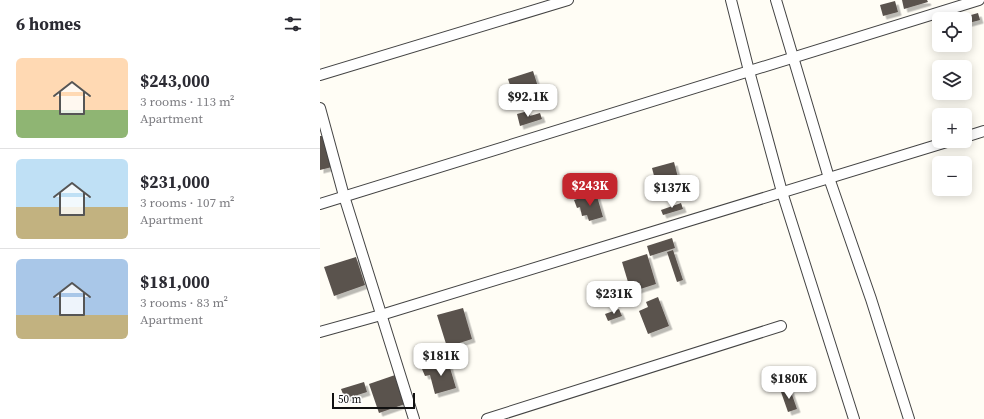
<!DOCTYPE html>
<meta charset="utf-8">
<style>
:root{--surface:#fff;--page:#f7f7f7;--text:#2b2b33;--muted:#7c7c81;--line:#e1e1e2;--accent:#c4262e}
body{margin:0;font-family:"Source Serif 4",serif;background:var(--page);color:var(--text);height:100vh;display:flex;flex-direction:column;font-size:15px;white-space:nowrap}
*{box-sizing:border-box;margin:0}
p{font-size:13px;color:var(--muted)}
.icon{flex:none;width:22px;height:22px;fill:none;stroke:currentColor;stroke-width:2;stroke-linecap:round;stroke-linejoin:round}
.map{position:relative;flex:1;overflow:hidden}
.drawer{display:flex;flex-direction:column;background:var(--surface);width:320px}
.drawer>*{flex:none}
.buttons{position:absolute;left:612px;top:12px;display:grid;gap:8px}
.buttons a{display:grid;place-items:center;width:40px;height:40px;border-radius:6px;background:var(--surface);box-shadow:0 2px 10px #0003;font-size:20px}
.scale{position:absolute;left:12px;bottom:10px;width:83px;box-sizing:border-box;padding-left:4px;border:2px solid #111;border-top:0;font-size:11px;line-height:14px;white-space:nowrap;color:#111;-webkit-text-stroke:3px #fff;paint-order:stroke}
.price{position:absolute;translate:-50% -34px;padding:0 9px;border-radius:8px;background:#fff;color:#222;font-size:13px;line-height:26px;filter:drop-shadow(0 1px 2px #0008)}
.price::after{content:'';position:absolute;left:50%;top:24px;width:12px;height:9px;margin-left:-6px;background:inherit;clip-path:polygon(0 0,100% 0,50% 100%)}
.price.selected{background:var(--accent);color:#fff}
ul{padding:0;list-style:none}
li{display:flex;align-items:center;gap:12px;height:100px;padding:0 16px}
li+li{border-top:1px solid var(--line)}
li span{display:grid;place-items:center;flex:none;width:112px;height:80px;border-radius:6px;color:#555}
li>.icon{margin-inline-start:auto}
span .icon{width:48px;height:48px;fill:#fffc;stroke-width:1}
li b{font-size:17px}
h2{display:flex;justify-content:space-between;align-items:center;height:48px;padding:0 16px;font-size:17px}
main{display:flex;flex:1;min-height:0}
.map>svg:first-child{display:block}
.building{fill:#5a524d;filter:url(#shadow)}
.lines{fill:none;stroke-linecap:round;stroke-linejoin:round}
.street-casing{stroke:#444;stroke-width:12}
.street{stroke:#fff;stroke-width:10}
</style>
<main>
<section class="drawer">
<h2>6 homes<svg class="icon" aria-label="filters" viewBox="0 0 24 24"><path d="M4 7h16M4 17h16"/><circle cx="9" cy="7" r="2"/><circle cx="15" cy="17" r="2"/></svg></h2>
<ul>
<li><span style="background:linear-gradient(#ffd9b3 65%,#8fb573 0)"><svg class="icon" aria-label="home" viewBox="0 0 24 24"><path d="M3 11l9-7 9 7M6 9v11h12V9"/></svg></span><div><b>$243,000</b><p>3 rooms · 113 m²</p><p>Apartment</p></div></li>
<li><span style="background:linear-gradient(#bfe0f5 60%,#c2b280 0)"><svg class="icon" aria-label="home" viewBox="0 0 24 24"><path d="M3 11l9-7 9 7M6 9v11h12V9"/></svg></span><div><b>$231,000</b><p>3 rooms · 107 m²</p><p>Apartment</p></div></li>
<li><span style="background:linear-gradient(#a9c7e8 70%,#c2b280 0)"><svg class="icon" aria-label="home" viewBox="0 0 24 24"><path d="M3 11l9-7 9 7M6 9v11h12V9"/></svg></span><div><b>$181,000</b><p>3 rooms · 83 m²</p><p>Apartment</p></div></li>
</ul>
</section>
<div class="map">
<svg width="664" height="419" viewBox="0 0 664 419">
<defs>
<filter id="shadow"><feDropShadow dx="3.5" dy="3.5" stdDeviation="0" flood-color="#0004"/></filter>
</defs>
<rect width="100%" height="100%" fill="#fffdf5"/>
<g class="building">
<path d="M582 0H607L608 2 584 9Z"/>
<path d="M575 1 578 12 563 16 560 5Z"/>
<path d="M658 13 660 20 645 24V19H637Z"/>
<path d="M213 71 220 93 208 97 207 93 194 97 188 79Z"/>
<path d="M208 111 210 116 220 113 222 119 200 126 197 114Z"/>
<path d="M0 136H2L12 167 0 170Z"/>
<path d="M354 162 361 189 339 195 332 168Z"/>
<path d="M276 193 283 217 269 221 267 215 262 216 260 207 257 208 254 200Z"/>
<path d="M361 203 363 209 343 215 341 210Z"/>
<path d="M352 238 355 248 330 256 327 246Z"/>
<path d="M353 250 363 280 357 282 347 252Z"/>
<path d="M327 254 336 284 311 292 302 262Z"/>
<path d="M36 257 45 285 14 296 4 267Z"/>
<path d="M338 297 349 326 328 334 319 311 328 307 326 302Z"/>
<path d="M143 308 152 339 127 347 117 315Z"/>
<path d="M299 309 302 316 288 321 285 314Z"/>
<path d="M128 361 136 388 115 394 110 375 105 376 102 369Z"/>
<path d="M78 374 88 403 59 413 49 384Z"/>
<path d="M44 382 47 392 25 399 21 389Z"/>
<path d="M470 389 477 409 468 412 461 392Z"/>
</g>
<g class="lines">
<defs>
<g id="street">
<path d="M411 0 429 71 462 192 534 419"/>
<path d="M456 0 509 178 551 299 589 419"/>
<path d="M0 75 248 0"/>
<path d="M0 108 24 196 94 419"/>
<path d="M645 137 664 131"/>
<path d="M0 204 659 0"/>
<path d="M0 332 61 315 630 141"/>
<path d="M167 419 461 326"/>
</g>
</defs>
<use href="#street" class="street-casing"/>
<use href="#street" class="street"/>
</g>
</svg>
<div class="buttons">
<a><svg class="icon" aria-label="locate" viewBox="0 0 24 24"><circle cx="12" cy="12" r="6"/><path d="M12 2v4M12 18v4M2 12h4M18 12h4"/></svg></a>
<a><svg class="icon" aria-label="layers" viewBox="0 0 24 24"><path d="M12 4l9 5-9 5-9-5zM3 14l9 5 9-5"/></svg></a>
<a>+</a>
<a>−</a>
</div>
<div class="scale">50 m</div>
<b class="price" style="left:208px;top:118px">$92.1K</b>
<b class="price selected" style="left:270px;top:207px">$243K</b>
<b class="price" style="left:352px;top:209px">$137K</b>
<b class="price" style="left:294px;top:315px">$231K</b>
<b class="price" style="left:121px;top:377px">$181K</b>
<b class="price" style="left:469px;top:400px">$180K</b>
</div>
</main>
